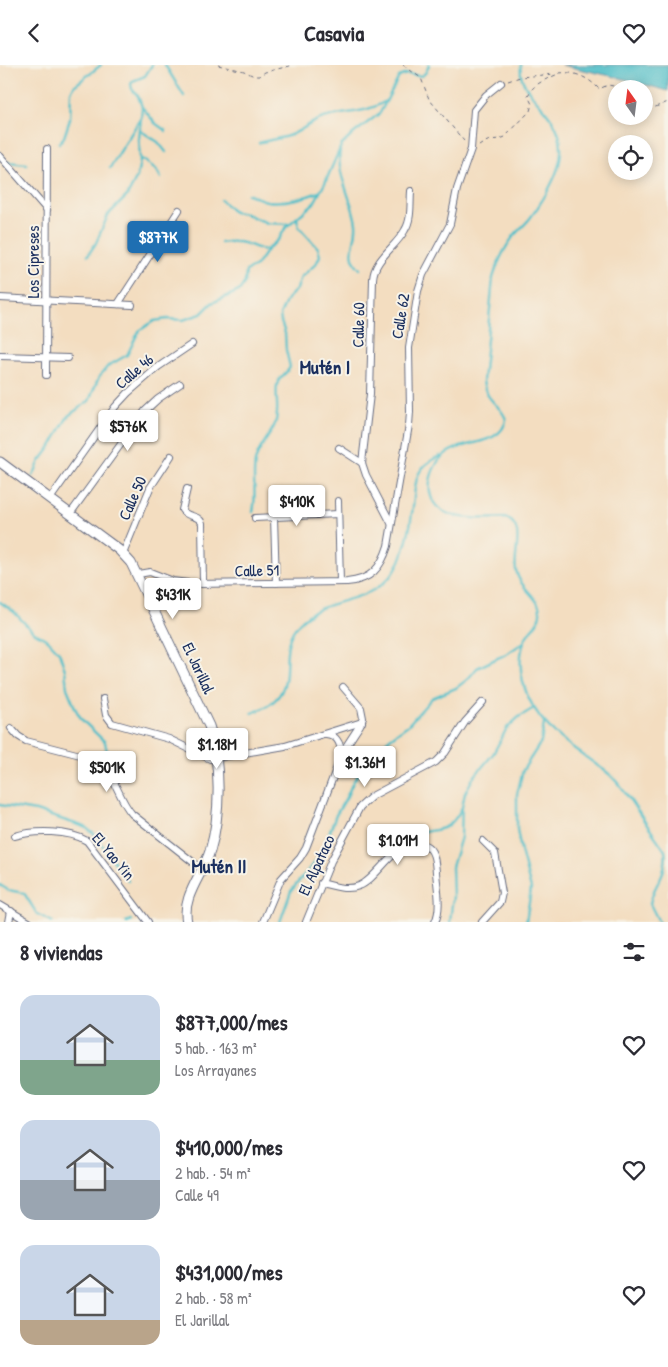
<!DOCTYPE html>
<html lang="es">
<meta charset="utf-8">
<style>
:root{--surface:#fff;--page:#f7f7f7;--text:#2b2b33;--muted:#7c7c81;--accent:#1f6fb2}
body{margin:0;font-family:"Patrick Hand",sans-serif;background:var(--page);color:var(--text);height:100vh;display:flex;flex-direction:column;font-size:19px;white-space:nowrap}
*{box-sizing:border-box;margin:0}
p{font-size:16px;color:var(--muted)}
.icon{flex:none;width:28px;height:28px;fill:none;stroke:currentColor;stroke-width:2;stroke-linecap:round;stroke-linejoin:round}
.map{position:relative;height:857px;overflow:hidden}
.drawer{display:flex;flex-direction:column;background:var(--surface);flex:1}
.drawer>*{flex:none}
.needle{width:32px;rotate:346deg}
.buttons{position:absolute;left:608px;top:15px;display:grid;gap:10px}
.buttons a{display:grid;place-items:center;width:45px;height:45px;border-radius:50%;background:var(--surface);box-shadow:0 2px 12px #0003;font-size:25px}
.price{position:absolute;translate:-50% -42px;padding:0 11px;border-radius:5px;background:#fff;color:#222;font-size:16px;line-height:32px;filter:drop-shadow(0 1px 2px #0008)}
.price::after{content:'';position:absolute;left:50%;top:30px;width:15px;height:11px;margin-left:-8px;background:inherit;clip-path:polygon(0 0,100% 0,50% 100%)}
.price.current{background:var(--accent);color:#fff}
ul{padding:0;list-style:none}
li{display:flex;align-items:center;gap:15px;height:125px;padding:0 20px}
li span{display:grid;place-items:center;flex:none;width:140px;height:100px;border-radius:15px;color:#555}
li>.icon{margin-inline-start:auto}
span .icon{width:60px;height:60px;fill:#fffc;stroke-width:1}
li b{font-size:21px}
h2{display:flex;justify-content:space-between;align-items:center;height:60px;padding:0 20px;font-size:21px}
header{display:flex;justify-content:space-between;align-items:center;height:65px;padding:0 20px;background:var(--surface);font-size:22px;font-weight:700}
.map>svg:first-child{display:block}
.water{fill:#51bfc9;stroke:#367794}
.lines{fill:none;stroke-linecap:round;stroke-linejoin:round}
.stream{stroke:#51bfc9;stroke-width:2.5}
.street-casing{stroke:#676c80;stroke-width:8}
.secondary-casing{stroke:#676c80;stroke-width:11}
.path{stroke:#676c80;stroke-width:1;stroke-dasharray:4 4;stroke-linecap:butt}
.street{stroke:#fff;stroke-width:6}
.secondary{stroke:#fff;stroke-width:9}
.labels{text-anchor:middle;dominant-baseline:central;stroke-width:4;stroke-linejoin:round;paint-order:stroke}
.street-label{font-size:16px;fill:#1b2f5e;stroke:#f7f3e8}
.quarter-label{font-size:19px;font-weight:bold;fill:#1b2f5e;stroke:#f7f3e8}
</style>
<header><svg class="icon" aria-label="back" viewBox="0 0 24 24"><path d="M15 5l-7 7 7 7"/></svg>Casavia<svg class="icon" aria-label="heart" viewBox="0 0 24 24"><path d="M12 20l-8-8c-3-5 5-10 8-4 3-6 11-1 8 4z"/></svg></header>
<div class="map">
<svg width="668" height="857" viewBox="0 0 668 857">
<rect width="100%" height="100%" fill="#f7f3e8"/>
<filter id="ink" filterUnits="userSpaceOnUse"><feTurbulence type="fractalNoise" baseFrequency=".02" numOctaves="2"/><feDisplacementMap in="SourceGraphic" scale="10" xChannelSelector="R" yChannelSelector="G"/><feConvolveMatrix kernelMatrix="1 2 1 2 8 2 1 2 1" color-interpolation-filters="sRGB"/></filter>
<filter id="wash" filterUnits="userSpaceOnUse"><feTurbulence type="fractalNoise" baseFrequency=".0096" numOctaves="4" result="noise"/><feDisplacementMap in="SourceGraphic" scale="20" xChannelSelector="R" yChannelSelector="G"/><feGaussianBlur stdDeviation="1.12" result="paint"/><feColorMatrix in="noise" values="0 0 0 0 0 0 0 0 0 0 0 0 0 0 0 0 0 1.4 0 .05"/><feComposite in="paint" operator="in"/></filter>
<g filter="url(#wash)">
<rect width="100%" height="100%" fill="#f3ddc0"/>
<path class="water" d="M561 0H668V26L620 13Z"/>
<g class="lines">
<g class="stream">
<path d="M165 0 184 31"/>
<path d="M521 0C516 32 563 44 561 87 560 109 544 134 531 152 526 159 518 165 513 172 504 184 497 199 493 213L483 316C486 338 502 340 506 355 500 385 452 372 437 398 424 420 427 445 456 451 472 455 490 453 506 453 526 461 513 488 516 505 519 523 540 533 540 546 541 556 533 562 528 569 519 584 519 600 523 617 533 656 563 676 594 698 600 703 607 706 612 712 623 722 630 736 639 748 647 761 657 773 665 786 668 812 653 818 650 839L659 857"/>
<path d="M143 43 155 58 166 66"/>
<path d="M141 66 158 77 166 87"/>
<path d="M59 78 64 72 70 54 71 27 74 21 101 0"/>
<path d="M259 78C270 74 282 74 293 69 304 64 312 56 324 53 346 46 367 49 387 35"/>
<path d="M340 86C336 109 353 135 356 159 358 178 344 187 360 204"/>
<path d="M140 93 156 104 161 113"/>
<path d="M8 97 27 99"/>
<path d="M110 103 142 51"/>
<path d="M248 129C254 131 261 135 267 136 284 138 304 133 319 127"/>
<path d="M221 135 234 147 246 149 267 158 288 159"/>
<path d="M221 178C230 176 238 176 247 179 254 181 259 185 267 185"/>
<path d="M88 190 96 178 108 150 127 131 137 112 140 96 139 74 142 42 138 31 132 24 131 19 133 16 145 11 152 0"/>
<path d="M33 411 40 396 50 383 68 351 89 336 99 312 108 301 127 290 139 266 154 256 167 254 183 255 201 249 212 238 239 226 245 217 246 206 256 201 267 185 279 174 286 162 314 138 325 118 341 81 353 69 380 48 399 12 406 9 422 11 426 7 429 0"/>
<path d="M253 447C257 430 252 414 255 397 258 382 270 372 275 359 280 344 275 334 277 320 278 312 287 309 290 302L286 285 285 268 281 257 280 250 287 234 297 224 301 212 316 199 320 191 318 183 299 162 297 153"/>
<path d="M0 537 14 547 33 567 48 575 59 587 65 605 67 623 76 645 82 655 105 677 108 692"/>
<path d="M252 648C309 628 270 590 299 558 329 527 378 544 400 496 406 482 410 464 412 448 417 421 410 404 440 391"/>
<path d="M0 740 36 746 85 762 95 770 128 816"/>
<path d="M402 776C406 773 411 770 416 769 437 762 448 770 461 744"/>
<path d="M0 820 8 825 24 828 37 849 53 857"/>
<path d="M126 857 131 855"/>
<path d="M280 857 291 826 322 788 336 750 347 731 353 717 374 688 390 673 408 660 432 633 456 623 468 614 477 603 508 588 524 577"/>
<path d="M450 857 453 831 452 802 461 772 462 742 465 728 473 713 493 689 507 663 519 652 534 643"/>
<path d="M526 857 531 824 521 786 517 764V729L523 705 541 677 544 658"/>
</g>
</g>
</g>
<g filter="url(#ink)">
<g class="lines">
<defs>
<g id="street">
<path d="M0 91 47 145"/>
<path d="M0 233 132 240"/>
<path d="M118 239 179 145"/>
<path d="M0 291 68 293"/>
<path d="M46 310 47 84"/>
<path d="M339 383 362 398"/>
<path d="M187 424 182 445C187 453 198 449 202 458L203 519"/>
<path d="M50 434 115 342 128 328 158 302 192 279"/>
<path d="M338 436 340 517"/>
<path d="M70 449 145 346 158 334 180 319"/>
<path d="M274 452 276 518"/>
<path d="M255 453 338 449"/>
<path d="M391 458 366 410 362 398 370 329 373 214C374 194 396 182 405 165 412 154 410 138 411 126"/>
<path d="M123 489 150 423 171 391"/>
<path d="M138 509 150 507 173 516 195 519 347 517C371 515 381 503 388 481L409 360 410 347 409 283 418 226 423 210 450 159 457 124 471 84 474 45 486 30 501 18"/>
<path d="M103 634 106 650 112 658 169 674 210 694 285 681 362 657"/>
<path d="M11 663 18 671 26 676 92 693C114 702 117 733 132 749L203 805"/>
<path d="M326 669C336 670 341 678 341 689"/>
<path d="M15 771C34 765 69 765 87 776L148 857"/>
<path d="M321 818C334 821 347 826 359 821 379 814 399 767 425 780 435 785 435 797 436 807 437 822 442 843 435 857"/>
<path d="M0 840 29 857"/>
<path d="M9 857 11 846"/>
<path d="M263 857 281 814 300 793 306 783 343 686 360 660 363 653 361 643 343 622"/>
<path d="M306 857 331 796 360 742 372 731 436 697 445 688 465 657 483 637"/>
<path d="M482 857 500 837 502 828 495 788 483 776"/>
</g>
<path id="secondary" d="M0 397 119 485 131 498 209 661C221 696 221 750 210 786 203 809 181 832 187 857"/>
</defs>
<use href="#street" class="street-casing"/>
<use href="#secondary" class="secondary-casing"/>
<g class="path">
<path d="M218 0 244 6 254 11H259L265 7 294 0"/>
<path d="M403 0 421 13 429 34 464 76"/>
<path d="M559 8C575 6 589 13 599 24L608 20 630 24"/>
<path d="M508 16 520 12 555 9"/>
<path d="M644 34 649 42 653 43 668 37"/>
<path d="M479 81C493 71 494 77 505 72L530 46 532 39 528 31C532 19 547 14 558 9"/>
</g>
<use href="#street" class="street"/>
<use href="#secondary" class="secondary"/>
</g>
</g>
<g class="labels">
<g class="street-label">
<text transform="translate(33 197) rotate(-90)">Los Cipreses</text>
<text transform="translate(400 251) rotate(-81)">Calle 62</text>
<text transform="translate(358 260) rotate(-89)">Calle 60</text>
<text transform="translate(134 306) rotate(-41)">Calle 46</text>
<text transform="translate(132 433) rotate(-66)">Calle 50</text>
<text transform="translate(257 505) rotate(-1)">Calle 51</text>
<text transform="translate(199 603) rotate(65)">El Jarillal</text>
<text transform="translate(114 791) rotate(50)">El Yao Yin</text>
<text transform="translate(316 800) rotate(-65)">El Alpataco</text>
</g>
<g class="quarter-label">
<text x="325" y="302">Mutén I</text>
<text x="219" y="801">Mutén II</text>
</g>
</g>
</svg>
<div class="buttons">
<a><svg class="needle" viewBox="-14 -14 28 28"><path d="M0-13l5 13h-10z" fill="#e53935"/><path d="M0 13l5-13h-10z" fill="#7c7c81"/></svg></a>
<a><svg class="icon" aria-label="locate" viewBox="0 0 24 24"><circle cx="12" cy="12" r="6"/><path d="M12 2v4M12 18v4M2 12h4M18 12h4"/></svg></a>
</div>
<b class="price current" style="left:158px;top:198px">$877K</b>
<b class="price" style="left:128px;top:387px">$576K</b>
<b class="price" style="left:297px;top:462px">$410K</b>
<b class="price" style="left:173px;top:555px">$431K</b>
<b class="price" style="left:217px;top:705px">$1.18M</b>
<b class="price" style="left:365px;top:723px">$1.36M</b>
<b class="price" style="left:107px;top:728px">$501K</b>
<b class="price" style="left:398px;top:801px">$1.01M</b>
</div>
<section class="drawer">
<h2>8 viviendas<svg class="icon" aria-label="filters" viewBox="0 0 24 24"><path d="M4 7h16M4 17h16"/><circle cx="9" cy="7" r="2"/><circle cx="15" cy="17" r="2"/></svg></h2>
<ul>
<li><span style="background:linear-gradient(#c9d6e8 65%,#7fa58c 0)"><svg class="icon" aria-label="home" viewBox="0 0 24 24"><path d="M3 11l9-7 9 7M6 9v11h12V9"/></svg></span><div><b>$877,000/mes</b><p>5 hab. · 163 m²</p><p>Los Arrayanes</p></div><svg class="icon" aria-label="heart" viewBox="0 0 24 24"><path d="M12 20l-8-8c-3-5 5-10 8-4 3-6 11-1 8 4z"/></svg></li>
<li><span style="background:linear-gradient(#c9d6e8 60%,#9aa5b1 0)"><svg class="icon" aria-label="home" viewBox="0 0 24 24"><path d="M3 11l9-7 9 7M6 9v11h12V9"/></svg></span><div><b>$410,000/mes</b><p>2 hab. · 54 m²</p><p>Calle 49</p></div><svg class="icon" aria-label="heart" viewBox="0 0 24 24"><path d="M12 20l-8-8c-3-5 5-10 8-4 3-6 11-1 8 4z"/></svg></li>
<li><span style="background:linear-gradient(#c9d6e8 75%,#b9a48a 0)"><svg class="icon" aria-label="home" viewBox="0 0 24 24"><path d="M3 11l9-7 9 7M6 9v11h12V9"/></svg></span><div><b>$431,000/mes</b><p>2 hab. · 58 m²</p><p>El Jarillal</p></div><svg class="icon" aria-label="heart" viewBox="0 0 24 24"><path d="M12 20l-8-8c-3-5 5-10 8-4 3-6 11-1 8 4z"/></svg></li>
</ul>
</section>
